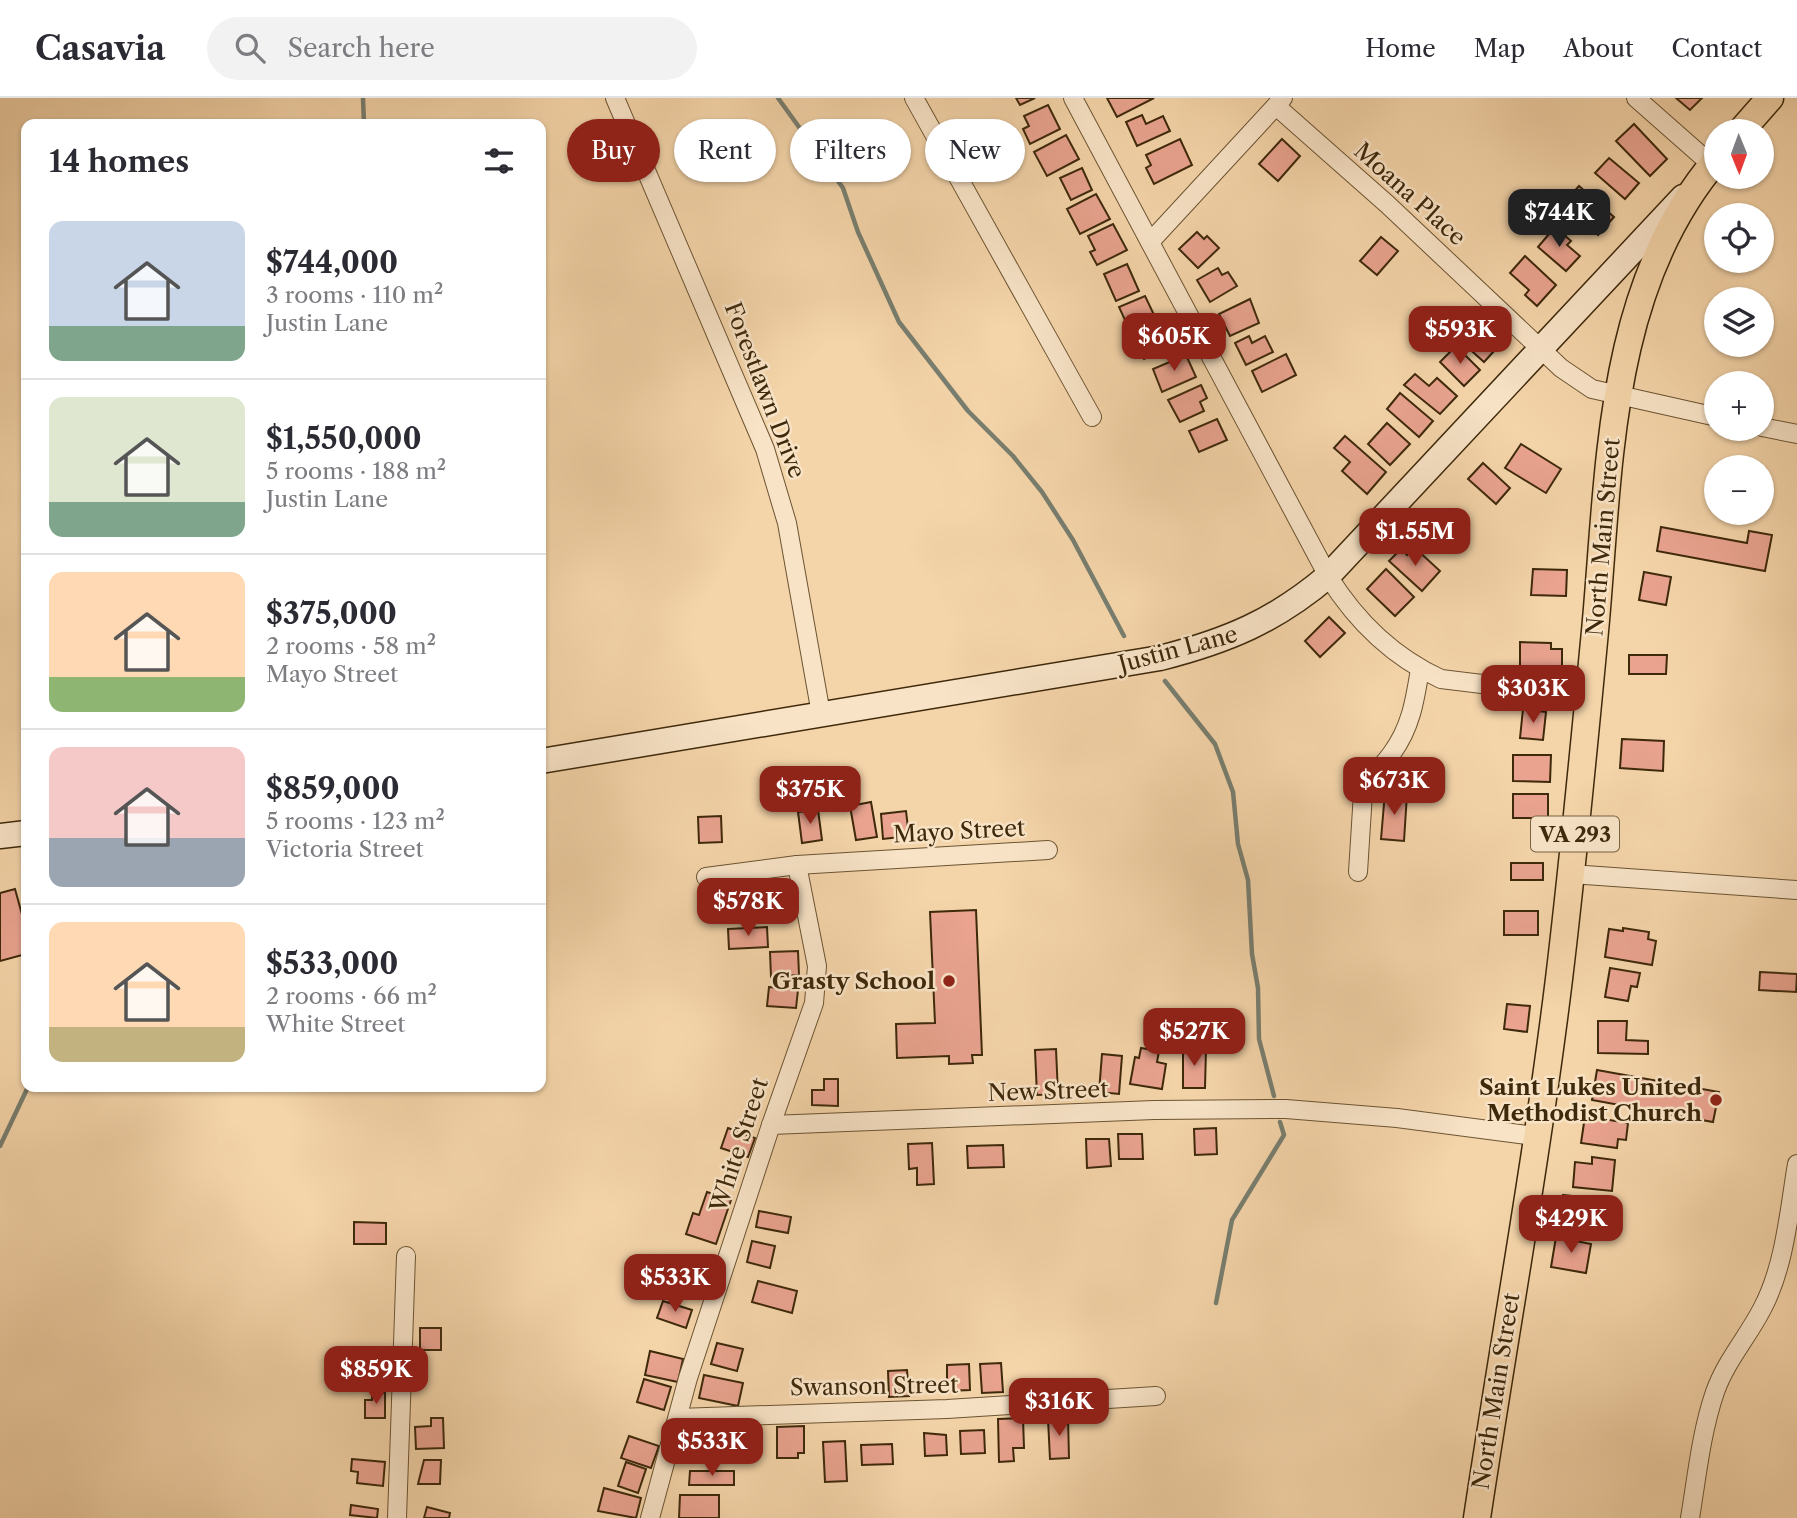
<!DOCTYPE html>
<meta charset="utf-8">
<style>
:root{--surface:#fff;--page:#f2f2f3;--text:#2b2b33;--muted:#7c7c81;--line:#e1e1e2;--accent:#8f2418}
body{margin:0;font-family:"Libre Caslon Text",serif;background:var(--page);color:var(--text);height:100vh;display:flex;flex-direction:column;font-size:26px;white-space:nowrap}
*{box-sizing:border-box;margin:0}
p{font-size:23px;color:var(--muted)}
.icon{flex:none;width:38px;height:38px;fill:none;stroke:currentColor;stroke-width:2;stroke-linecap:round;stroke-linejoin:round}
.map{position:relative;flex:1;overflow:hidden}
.drawer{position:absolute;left:21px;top:21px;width:525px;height:973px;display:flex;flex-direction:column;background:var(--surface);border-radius:14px;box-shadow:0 2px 5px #0004}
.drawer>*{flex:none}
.hud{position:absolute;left:567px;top:21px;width:665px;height:63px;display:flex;gap:14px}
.needle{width:46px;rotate:179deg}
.fabs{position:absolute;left:1704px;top:21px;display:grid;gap:14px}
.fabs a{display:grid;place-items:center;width:70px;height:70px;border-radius:50%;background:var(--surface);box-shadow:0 2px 5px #0004;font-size:35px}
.price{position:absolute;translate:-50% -60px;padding:0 16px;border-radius:14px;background:var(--accent);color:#fff;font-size:23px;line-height:46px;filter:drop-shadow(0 2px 4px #0008)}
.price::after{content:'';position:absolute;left:50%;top:42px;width:21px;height:16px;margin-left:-10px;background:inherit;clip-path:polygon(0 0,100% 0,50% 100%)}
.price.current{background:#222;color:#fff}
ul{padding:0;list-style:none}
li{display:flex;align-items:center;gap:21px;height:175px;padding:0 28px}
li+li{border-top:2px solid var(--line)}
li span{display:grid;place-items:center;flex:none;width:196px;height:140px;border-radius:14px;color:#555}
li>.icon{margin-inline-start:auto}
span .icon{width:84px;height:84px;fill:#fffc;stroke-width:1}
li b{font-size:30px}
h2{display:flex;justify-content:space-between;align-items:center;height:84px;padding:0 28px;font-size:30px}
.pill{padding:0 24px;border-radius:32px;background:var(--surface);box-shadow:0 2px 5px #0004;font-size:24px;line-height:63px}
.pill.current{background:var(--accent);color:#fff}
header{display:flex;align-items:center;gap:42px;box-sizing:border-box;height:98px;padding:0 35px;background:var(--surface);border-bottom:2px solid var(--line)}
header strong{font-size:33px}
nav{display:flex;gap:38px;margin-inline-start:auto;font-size:24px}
.search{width:490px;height:63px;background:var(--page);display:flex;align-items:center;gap:18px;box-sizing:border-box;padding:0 24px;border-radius:38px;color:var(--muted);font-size:26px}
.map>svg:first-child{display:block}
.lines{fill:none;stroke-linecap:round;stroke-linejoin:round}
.stream{stroke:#787e6f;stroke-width:4.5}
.building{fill:#e9a38f;stroke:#3e290b;stroke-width:2}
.minor-casing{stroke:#6c5432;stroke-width:20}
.secondary-casing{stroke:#3e290b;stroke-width:27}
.primary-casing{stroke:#3e290b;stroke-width:29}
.minor{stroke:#f8e3c7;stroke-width:18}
.secondary{stroke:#f8e3c7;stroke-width:24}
.primary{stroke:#f4d4a9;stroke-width:26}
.poi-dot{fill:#8f2418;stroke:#f8e3c7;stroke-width:2.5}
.labels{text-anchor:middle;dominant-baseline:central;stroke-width:5;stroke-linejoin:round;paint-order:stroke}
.shield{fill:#f8e3c7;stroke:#766143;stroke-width:2}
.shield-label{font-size:21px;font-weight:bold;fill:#3e290b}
.street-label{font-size:23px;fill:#3e290b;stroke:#f8e3c7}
.poi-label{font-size:23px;font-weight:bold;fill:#3e290b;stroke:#f8e3c7;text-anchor:end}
</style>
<header>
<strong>Casavia</strong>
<div class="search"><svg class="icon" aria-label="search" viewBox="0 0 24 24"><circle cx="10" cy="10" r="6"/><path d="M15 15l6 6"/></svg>Search here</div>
<nav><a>Home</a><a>Map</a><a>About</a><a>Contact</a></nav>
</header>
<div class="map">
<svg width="1797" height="1420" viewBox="0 0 1797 1420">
<rect width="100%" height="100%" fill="#f4d4a9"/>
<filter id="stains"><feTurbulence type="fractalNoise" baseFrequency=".00286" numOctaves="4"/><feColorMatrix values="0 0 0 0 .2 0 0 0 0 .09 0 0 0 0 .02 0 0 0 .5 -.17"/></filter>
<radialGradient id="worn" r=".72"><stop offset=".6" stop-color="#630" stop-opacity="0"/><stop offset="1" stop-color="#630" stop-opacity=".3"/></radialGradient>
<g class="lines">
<g class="stream">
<path d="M363 0 364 26"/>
<path d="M778 0 843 90 858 134 899 224 968 313 1013 358 1042 394 1073 442 1124 538"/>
<path d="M1165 583 1215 646 1233 694 1238 746 1248 782 1252 856 1258 890 1259 941 1274 998"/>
<path d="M0 1048 28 989"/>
<path d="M1216 1205 1232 1122 1284 1037 1280 1024"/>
</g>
</g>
<g class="building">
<path d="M1016 0H1035L1020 7Z"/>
<path d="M1107 0H1154L1117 19Z"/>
<path d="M1676 0H1702L1690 12Z"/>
<path d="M1048 7 1060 31 1030 46 1023 31 1029 28 1024 18Z"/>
<path d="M1142 17 1146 26 1163 18 1170 33 1137 48 1126 24Z"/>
<path d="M1634 26 1667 61 1650 78 1616 43Z"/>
<path d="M1066 37 1079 61 1047 78 1034 54Z"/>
<path d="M1180 41 1192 67 1154 86 1146 70 1151 67 1146 57Z"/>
<path d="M1282 41 1300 58 1278 83 1259 66Z"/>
<path d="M1609 60 1639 85 1625 101 1595 75Z"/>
<path d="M1082 70 1092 92 1071 102 1060 80Z"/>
<path d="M1579 88 1614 119 1598 137 1563 106Z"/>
<path d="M1096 96 1110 121 1080 136 1067 111Z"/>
<path d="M1113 126 1127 152 1097 167 1090 154 1095 152 1088 138Z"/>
<path d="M1555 129 1571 143 1567 147 1580 158 1566 173 1538 149Z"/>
<path d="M1197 134 1204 141 1207 138 1219 150 1198 170 1179 151Z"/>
<path d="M1381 139 1398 153 1377 177 1360 163Z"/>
<path d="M1525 158 1556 187 1537 208 1525 197 1529 192 1510 175Z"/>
<path d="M1127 166 1139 193 1116 203 1104 176Z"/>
<path d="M1218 170 1222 177 1228 174 1237 188 1210 204 1197 182Z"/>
<path d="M1145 198 1156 221 1130 233 1119 209Z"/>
<path d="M1250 201 1259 225 1230 238 1219 216Z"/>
<path d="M1486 222 1506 240 1484 264 1464 246Z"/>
<path d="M1168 226 1177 246 1144 261 1135 241Z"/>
<path d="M1249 238 1252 245 1265 238 1273 254 1246 267 1235 245Z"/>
<path d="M1456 248 1480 272 1464 288 1440 264Z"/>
<path d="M1286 256 1296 277 1262 294 1252 273Z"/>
<path d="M1186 257 1196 279 1162 294 1153 271Z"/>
<path d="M1415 276 1429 288 1437 280 1457 298 1440 316 1404 287Z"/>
<path d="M1201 287 1207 300 1200 304 1204 313 1180 324 1168 302Z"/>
<path d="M1400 295 1433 323 1419 339 1387 311Z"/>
<path d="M1217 321 1227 342 1199 354 1189 333Z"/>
<path d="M1387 325 1410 346 1390 367 1368 346Z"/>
<path d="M1345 338 1386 374 1367 396 1342 373 1350 364 1334 350Z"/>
<path d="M1521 346 1561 371 1546 395 1505 370Z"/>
<path d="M1483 365 1510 390 1496 406 1468 381Z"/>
<path d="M1661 429 1747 445 1749 433 1772 437 1765 473 1657 453Z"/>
<path d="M1414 449 1440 473 1422 493 1389 463 1401 451 1407 457Z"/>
<path d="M1386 471 1414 499 1395 518 1367 491Z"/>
<path d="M1533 471 1567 472 1566 498 1531 497Z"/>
<path d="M1644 474 1671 479 1666 507 1639 502Z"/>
<path d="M1329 519 1345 535 1320 559 1305 543Z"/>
<path d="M1520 544 1551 545V551H1562V573L1520 572Z"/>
<path d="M1629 557H1667L1666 576H1629Z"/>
<path d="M1523 611 1546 614 1543 642 1520 640Z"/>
<path d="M1622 641 1664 643 1663 673 1620 670Z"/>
<path d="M1513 657H1551L1550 684 1513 683Z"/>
<path d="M1385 694 1407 696 1404 743 1381 741Z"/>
<rect x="1513" y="696" width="35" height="24"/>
<path d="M871 704 877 739 856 742 850 708Z"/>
<path d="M818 712 822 742 802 745 798 714Z"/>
<path d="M906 713 909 738 883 741 881 716Z"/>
<path d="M721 718 722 744 699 745 698 719Z"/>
<rect x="1511" y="765" width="32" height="17"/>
<path d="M15 791 26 831V856L0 863V795Z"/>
<path d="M976 812 982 957H972L973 965 949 966V958L897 960 896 926 935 925 930 814Z"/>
<rect x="1504" y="813" width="34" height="24"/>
<path d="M767 829 768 849 729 851 728 831Z"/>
<path d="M1623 830 1649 834 1648 841 1656 843 1652 867 1605 859 1609 831 1623 833Z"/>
<path d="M798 853 799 877 771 879 770 854Z"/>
<path d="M1610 870 1640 875 1637 889 1631 888 1628 903 1605 899Z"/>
<path d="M1760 874 1797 876 1796 894 1759 892Z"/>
<path d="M769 889 798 892 796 910 767 908Z"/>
<path d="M1507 906 1530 908 1527 934 1504 931Z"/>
<path d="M1598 923H1627L1626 942 1648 943V956L1598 955Z"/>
<path d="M1141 950 1159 953 1157 964 1166 966 1162 991 1130 986 1135 959 1139 960Z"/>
<path d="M1206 950 1205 990H1183V951Z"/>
<path d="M1056 951 1058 996 1037 997 1035 952Z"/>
<path d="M1102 956 1122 958 1119 996 1099 994Z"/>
<path d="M1597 972 1719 994 1713 1024 1592 1002Z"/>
<path d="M824 981H838V1008L812 1007V992H824Z"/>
<path d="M1585 1018 1628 1025 1626 1042 1618 1041 1617 1050 1581 1045Z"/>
<path d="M728 1030 755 1040 748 1059 721 1050Z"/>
<path d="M1216 1030 1217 1056 1195 1057 1194 1031Z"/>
<path d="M1118 1036H1142L1143 1061H1119Z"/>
<path d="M1086 1041H1109L1111 1068 1087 1070Z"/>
<path d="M932 1045 934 1086 917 1087V1070L909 1071 908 1046Z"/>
<path d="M1003 1047 1004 1069 968 1070 967 1048Z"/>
<path d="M1592 1059 1615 1062 1612 1093 1573 1089 1575 1064 1592 1066Z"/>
<path d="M707 1094 731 1102 716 1146 686 1136 693 1115 699 1117Z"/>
<path d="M1563 1097 1600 1101 1597 1133 1560 1128Z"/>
<path d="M759 1113 791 1119 788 1135 756 1129Z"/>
<path d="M354 1124 386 1125V1146H354Z"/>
<path d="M1556 1139 1591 1146 1586 1175 1551 1169Z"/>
<path d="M752 1143 775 1148 770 1170 747 1164Z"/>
<path d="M758 1183 797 1193 792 1215 752 1204Z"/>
<path d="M663 1203 692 1212 686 1230 657 1220Z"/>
<rect x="420" y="1230" width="21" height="22"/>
<path d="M717 1245 743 1251 737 1273 711 1266Z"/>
<path d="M650 1253 683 1261 678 1284 645 1277Z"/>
<path d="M1001 1265 1003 1294 982 1295 980 1266Z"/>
<path d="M969 1266 970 1292 947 1293V1267Z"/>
<path d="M907 1272 909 1298 889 1299 888 1273Z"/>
<path d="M704 1277 743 1285 738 1308 699 1300Z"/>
<path d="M644 1281 671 1289 664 1312 637 1304Z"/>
<path d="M372 1295H385V1320H365V1302H372Z"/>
<path d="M431 1320H443L444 1350 416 1351 415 1329 431 1328Z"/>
<path d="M1023 1320 1024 1350H1013L1014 1363 999 1364 998 1321Z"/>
<path d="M1068 1320 1069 1360 1050 1361 1048 1321Z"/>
<path d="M804 1328V1355H798V1360H777V1329Z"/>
<path d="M984 1332 985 1355 961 1356 960 1333Z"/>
<path d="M924 1335 946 1337 947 1357 925 1358Z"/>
<path d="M629 1338 659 1348 651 1370 621 1360Z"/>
<path d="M845 1343 847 1383 825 1384 823 1344Z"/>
<path d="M892 1346 893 1366 862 1367 861 1347Z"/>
<path d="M352 1361 385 1364 383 1388 357 1385 358 1374 351 1373Z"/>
<path d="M424 1362H441L440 1386H418Z"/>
<path d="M626 1364 646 1371 638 1395 618 1388Z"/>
<path d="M690 1373H734V1387H689Z"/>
<path d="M604 1390 641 1400 636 1420 598 1413Z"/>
<path d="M680 1397H719V1420H679Z"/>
<path d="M351 1407 378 1411 377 1420 350 1417Z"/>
<path d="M427 1409 450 1415 449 1420H424Z"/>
</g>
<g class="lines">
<defs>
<g id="minor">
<path d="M615 0 765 351 787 425 821 616"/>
<path d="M914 0 1092 319"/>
<path d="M1073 0 1328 478C1356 523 1393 559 1441 581L1589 599"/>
<path d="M1636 0 1712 67"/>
<path d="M1276 8 1387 106 1561 270 1592 291 1717 319"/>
<path d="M1150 144 1283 0"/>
<path d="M1762 329 1797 336"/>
<path d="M1358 774 1363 695C1370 679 1382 669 1392 655 1411 629 1415 602 1420 571"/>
<path d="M1571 776 1797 792"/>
<path d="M706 779 797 767 1048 752"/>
<path d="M771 1027 1154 1012 1286 1011 1397 1020 1535 1038"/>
<path d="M678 1320 947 1311 1156 1298"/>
<path d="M397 1420 406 1158"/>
<path d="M650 1420 688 1280 771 1027 814 905 817 868 797 767"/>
<path d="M1690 1420C1697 1378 1701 1335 1715 1294 1726 1263 1747 1240 1762 1211 1785 1168 1789 1113 1797 1066"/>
</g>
<g id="secondary">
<path d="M541 663 1160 560C1227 543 1275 523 1328 478L1683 99"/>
<path d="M0 738 26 735"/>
</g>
<g id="primary">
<path d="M1741 33 1770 0"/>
<path d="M1477 1420C1504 1241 1537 1061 1559 881 1573 765 1584 649 1595 533 1610 374 1606 191 1717 61"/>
</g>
</defs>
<use href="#minor" class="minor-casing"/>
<use href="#secondary" class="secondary-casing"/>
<use href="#primary" class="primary-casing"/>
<use href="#minor" class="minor"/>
<use href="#secondary" class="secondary"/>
<use href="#primary" class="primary"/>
</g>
<g class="poi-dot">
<circle cx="949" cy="883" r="7"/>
<circle cx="1716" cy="1002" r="7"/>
</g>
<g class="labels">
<rect class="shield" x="1531" y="718.5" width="88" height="35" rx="5"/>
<g class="shield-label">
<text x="1575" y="736">VA 293</text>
</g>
<g class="street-label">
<text transform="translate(1410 96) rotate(42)">Moana Place</text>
<text transform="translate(765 292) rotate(69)">Forestlawn Drive</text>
<text transform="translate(1603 439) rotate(-85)">North Main Street</text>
<text transform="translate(1178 551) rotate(-15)">Justin Lane</text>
<text transform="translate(959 733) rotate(-3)">Mayo Street</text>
<text transform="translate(1048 993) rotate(-2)">New Street</text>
<text transform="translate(739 1047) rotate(-72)">White Street</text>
<text transform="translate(874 1288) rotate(-1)">Swanson Street</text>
<text transform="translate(1496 1293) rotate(-81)">North Main Street</text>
</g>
<g class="poi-label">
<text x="935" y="883">Grasty School</text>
<text x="1702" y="989">Saint Lukes United<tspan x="1702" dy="26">Methodist Church</tspan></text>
</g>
</g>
<rect width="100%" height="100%" filter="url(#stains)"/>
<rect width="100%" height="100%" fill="url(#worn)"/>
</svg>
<div class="fabs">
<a><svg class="needle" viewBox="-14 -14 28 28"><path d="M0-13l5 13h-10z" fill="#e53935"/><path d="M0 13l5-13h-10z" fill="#7c7c81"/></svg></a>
<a><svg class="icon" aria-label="locate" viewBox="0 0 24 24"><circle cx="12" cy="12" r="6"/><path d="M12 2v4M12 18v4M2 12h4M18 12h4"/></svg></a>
<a><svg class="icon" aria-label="layers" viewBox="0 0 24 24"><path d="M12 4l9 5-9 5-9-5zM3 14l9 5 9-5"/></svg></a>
<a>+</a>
<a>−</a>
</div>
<b class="price current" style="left:1559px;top:151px">$744K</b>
<b class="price" style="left:1460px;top:268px">$593K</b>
<b class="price" style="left:1174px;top:275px">$605K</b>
<b class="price" style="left:1415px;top:470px">$1.55M</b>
<b class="price" style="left:1533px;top:627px">$303K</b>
<b class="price" style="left:1394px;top:719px">$673K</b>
<b class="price" style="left:810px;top:728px">$375K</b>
<b class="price" style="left:748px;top:840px">$578K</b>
<b class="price" style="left:1194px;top:970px">$527K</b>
<b class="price" style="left:1571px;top:1157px">$429K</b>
<b class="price" style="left:675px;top:1216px">$533K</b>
<b class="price" style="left:376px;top:1308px">$859K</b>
<b class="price" style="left:1059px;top:1340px">$316K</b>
<b class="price" style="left:712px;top:1380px">$533K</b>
<div class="hud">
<a class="pill current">Buy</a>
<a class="pill">Rent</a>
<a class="pill">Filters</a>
<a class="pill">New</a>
</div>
<section class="drawer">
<h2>14 homes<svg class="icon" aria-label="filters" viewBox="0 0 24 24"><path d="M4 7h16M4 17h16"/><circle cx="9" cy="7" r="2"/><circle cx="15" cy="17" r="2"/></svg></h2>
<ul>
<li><span style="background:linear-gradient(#c9d6e8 75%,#7fa58c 0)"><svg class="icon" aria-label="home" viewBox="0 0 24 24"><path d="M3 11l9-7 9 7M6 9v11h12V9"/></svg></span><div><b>$744,000</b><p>3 rooms · 110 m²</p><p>Justin Lane</p></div></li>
<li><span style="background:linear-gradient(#dfe7d0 75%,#7fa58c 0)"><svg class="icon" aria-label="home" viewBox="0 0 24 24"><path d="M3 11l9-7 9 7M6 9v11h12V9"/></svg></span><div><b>$1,550,000</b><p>5 rooms · 188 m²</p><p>Justin Lane</p></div></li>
<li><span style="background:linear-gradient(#ffd9b3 75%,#8fb573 0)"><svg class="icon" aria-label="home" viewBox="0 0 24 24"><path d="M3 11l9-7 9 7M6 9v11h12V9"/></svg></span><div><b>$375,000</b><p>2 rooms · 58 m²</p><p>Mayo Street</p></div></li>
<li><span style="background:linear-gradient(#f6c9c9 65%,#9aa5b1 0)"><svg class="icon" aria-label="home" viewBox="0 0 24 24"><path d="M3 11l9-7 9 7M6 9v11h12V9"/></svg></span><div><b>$859,000</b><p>5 rooms · 123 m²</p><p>Victoria Street</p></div></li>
<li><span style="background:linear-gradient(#ffd9b3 75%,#c2b280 0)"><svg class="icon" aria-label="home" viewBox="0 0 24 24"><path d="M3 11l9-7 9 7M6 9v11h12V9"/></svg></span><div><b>$533,000</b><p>2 rooms · 66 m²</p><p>White Street</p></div></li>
</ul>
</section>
</div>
